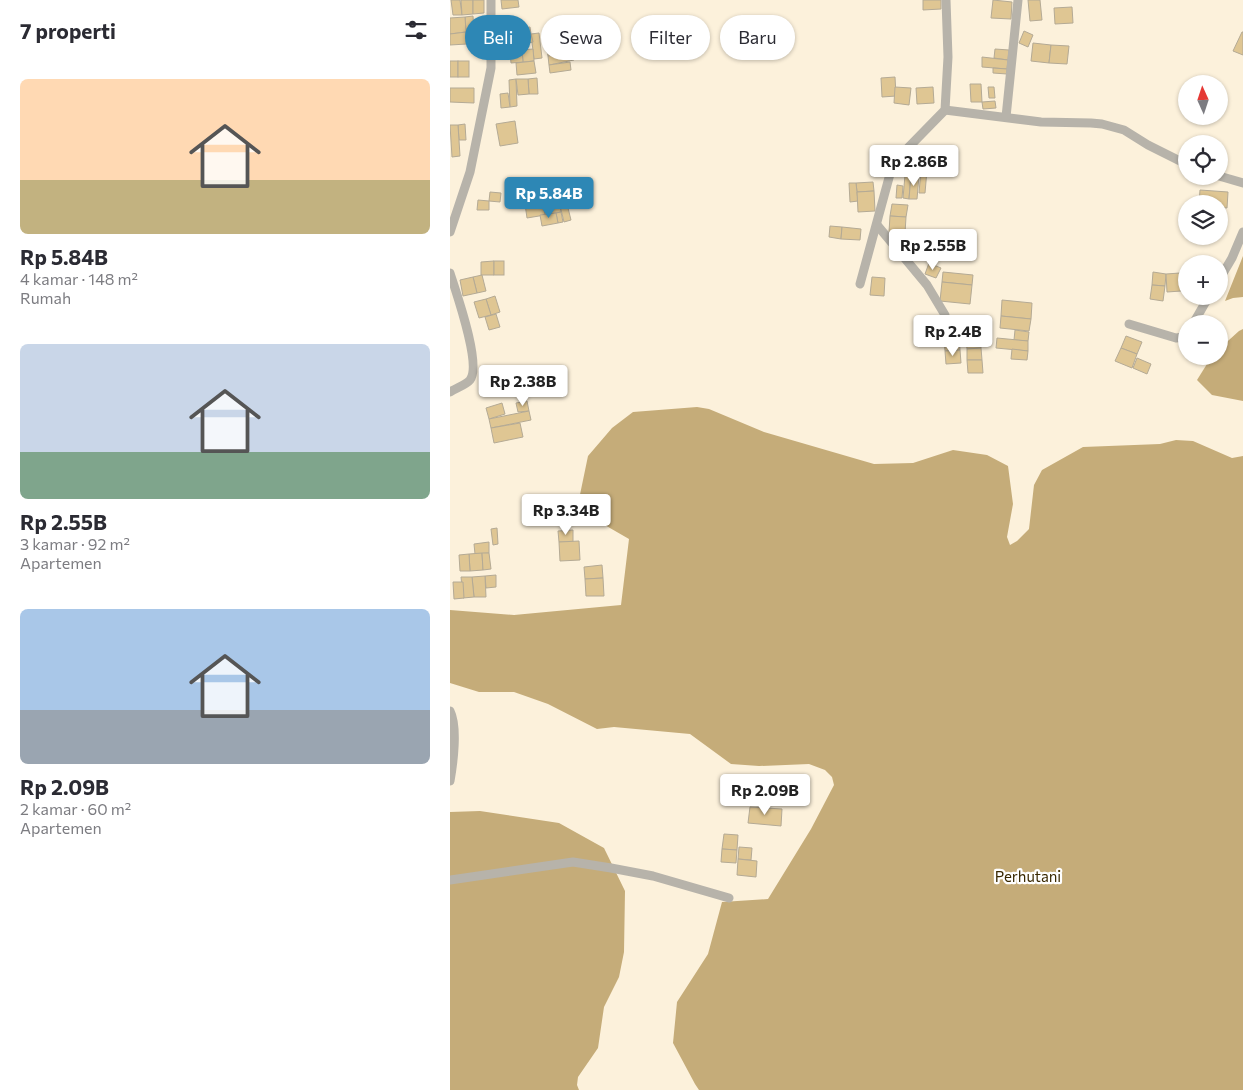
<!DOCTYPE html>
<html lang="id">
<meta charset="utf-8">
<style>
:root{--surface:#fff;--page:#f7f7f7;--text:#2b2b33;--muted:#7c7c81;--accent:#2d87b5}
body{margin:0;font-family:Commissioner,sans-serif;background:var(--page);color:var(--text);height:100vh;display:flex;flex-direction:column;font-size:19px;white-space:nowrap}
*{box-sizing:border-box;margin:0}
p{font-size:16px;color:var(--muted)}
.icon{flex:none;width:28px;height:28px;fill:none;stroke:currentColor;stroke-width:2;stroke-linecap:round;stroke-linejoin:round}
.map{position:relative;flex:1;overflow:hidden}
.details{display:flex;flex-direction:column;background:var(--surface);width:450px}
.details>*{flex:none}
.guide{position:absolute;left:15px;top:15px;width:475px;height:45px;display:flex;gap:10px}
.needle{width:32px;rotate:357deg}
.tools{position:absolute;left:728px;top:75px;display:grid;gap:10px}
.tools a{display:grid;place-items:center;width:50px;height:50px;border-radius:50%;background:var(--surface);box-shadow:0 1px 4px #0004;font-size:25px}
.price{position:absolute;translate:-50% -42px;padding:0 11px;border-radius:5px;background:#fff;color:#222;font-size:16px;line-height:32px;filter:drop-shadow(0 1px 2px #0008)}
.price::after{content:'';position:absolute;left:50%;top:30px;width:15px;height:11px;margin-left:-8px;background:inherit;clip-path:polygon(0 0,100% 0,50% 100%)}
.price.active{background:var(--accent);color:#fff}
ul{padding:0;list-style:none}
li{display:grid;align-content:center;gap:10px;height:265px;padding:0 20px}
li span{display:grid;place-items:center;height:155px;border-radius:8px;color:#555}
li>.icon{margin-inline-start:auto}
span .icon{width:90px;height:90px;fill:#fffc;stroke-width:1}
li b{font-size:21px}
h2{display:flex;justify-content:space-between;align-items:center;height:60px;padding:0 20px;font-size:21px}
.chip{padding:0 18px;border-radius:22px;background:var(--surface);box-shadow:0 1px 4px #0004;font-size:18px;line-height:45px}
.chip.active{background:var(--accent);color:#fff}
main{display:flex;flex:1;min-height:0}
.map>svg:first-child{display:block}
.forest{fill:#c5ac79}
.building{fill:#dfc693;stroke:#b4aa95}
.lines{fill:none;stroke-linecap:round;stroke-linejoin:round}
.street{stroke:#b7b3aa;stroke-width:9}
.labels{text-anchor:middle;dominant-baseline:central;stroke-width:4.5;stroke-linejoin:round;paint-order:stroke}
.park-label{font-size:15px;fill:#392800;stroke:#fff}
</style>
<main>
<section class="details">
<h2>7 properti<svg class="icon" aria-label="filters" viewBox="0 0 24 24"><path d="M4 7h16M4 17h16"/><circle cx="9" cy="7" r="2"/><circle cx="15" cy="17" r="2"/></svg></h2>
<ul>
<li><span style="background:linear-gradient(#ffd9b3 65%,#c2b280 0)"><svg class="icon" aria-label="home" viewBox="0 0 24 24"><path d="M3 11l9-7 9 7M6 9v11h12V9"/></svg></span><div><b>Rp 5.84B</b><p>4 kamar · 148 m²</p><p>Rumah</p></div></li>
<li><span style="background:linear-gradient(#c9d6e8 70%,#7fa58c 0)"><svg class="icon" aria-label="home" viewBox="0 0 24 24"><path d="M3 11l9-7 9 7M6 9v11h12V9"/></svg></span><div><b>Rp 2.55B</b><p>3 kamar · 92 m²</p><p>Apartemen</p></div></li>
<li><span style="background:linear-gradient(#a9c7e8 65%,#9aa5b1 0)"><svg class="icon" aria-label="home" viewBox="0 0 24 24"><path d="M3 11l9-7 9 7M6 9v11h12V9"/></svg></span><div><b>Rp 2.09B</b><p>2 kamar · 60 m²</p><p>Apartemen</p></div></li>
</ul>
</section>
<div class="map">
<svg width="793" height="1090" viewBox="0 0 793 1090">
<rect width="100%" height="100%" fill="#fcf1db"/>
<g class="forest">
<path d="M793 256V297L783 298 775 301Z"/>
<path d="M793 329V401L762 395 747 380 762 356H769V349L789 331Z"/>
<path d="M247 407 259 409 314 432 424 464 463 463 503 450 537 455 558 466 563 504 557 537 560 545 567 541 579 529 584 485 592 470 633 447 710 444 726 440 743 441 782 458 793 456V1090H249L245 1084 223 1043 227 1002 258 954 272 902 318 899 361 829 384 785 382 777 375 770 359 764 309 766 281 764 240 734 164 727 147 729 98 704 64 692H29L0 683V610L64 615 171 605 179 539 127 509 138 456 162 428 183 412Z"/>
<path d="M30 811 109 823 154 848 175 891 174 952 169 977 154 1007 148 1048 128 1077 127 1085 129 1090H0V812Z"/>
</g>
<g class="building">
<path d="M1 0H10L12 15H3Z"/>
<path d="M11 0H23V14L12 15Z"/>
<path d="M23 0H34V13L23 14Z"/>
<path d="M51 0H68L69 7 52 9Z"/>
<path d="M473 0H491V9L473 10Z"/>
<path d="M543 0 562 2 561 19 541 18Z"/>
<path d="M578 0H590L592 20 580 21Z"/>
<path d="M622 7 623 23 605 24 604 8Z"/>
<path d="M23 16 24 32H16L15 17Z"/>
<path d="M15 17 16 32 0 34V18Z"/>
<path d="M80 27 81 34 63 37 61 30Z"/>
<path d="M574 31 583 35 578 47 569 43Z"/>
<path d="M16 32 17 44 0 45V34Z"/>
<path d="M112 32 114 42 96 46 94 35Z"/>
<path d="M792 32H793V55L783 51Z"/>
<path d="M89 33 92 58 84 59 81 34Z"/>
<path d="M81 34 83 42 64 46 63 37Z"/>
<path d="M138 37 139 51H128V38Z"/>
<path d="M121 41 123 52 98 56 96 46Z"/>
<path d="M583 43 601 45 599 63 581 61Z"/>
<path d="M601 45 619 46 617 64 599 63Z"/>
<path d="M83 49 84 61 73 62 72 50Z"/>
<path d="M545 49 559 50 558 60 544 58Z"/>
<path d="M72 50 73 62 61 63 60 51Z"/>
<path d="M123 52 124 60 99 65 98 56Z"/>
<path d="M532 57 558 60 557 69 532 67Z"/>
<rect x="0" y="61" width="8" height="16"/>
<rect x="8" y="61" width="11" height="16"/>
<path d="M84 61 86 73 67 75 66 63Z"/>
<path d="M120 62 121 70 100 73 99 65Z"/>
<path d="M543 68 557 69V74L543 73Z"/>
<path d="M445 77 446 96 432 97 431 78Z"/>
<path d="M87 78 88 94H79L78 79Z"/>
<path d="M66 79 67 106 60 107 59 80Z"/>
<path d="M66 79H78L79 94 68 95Z"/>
<path d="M520 84H531L532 102H521Z"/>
<path d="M445 87 461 88 459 105 444 103Z"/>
<path d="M483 87 484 103 467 104 466 88Z"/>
<path d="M538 87H544L545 98H539Z"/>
<path d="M0 88H24V103L0 102Z"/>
<path d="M58 93 60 107 51 108 50 94Z"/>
<path d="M545 101 546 108 533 109 532 102Z"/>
<path d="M65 121 68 143 50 146 46 124Z"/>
<path d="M15 124 16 140H9L8 125Z"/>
<path d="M0 125H8L10 156 2 157Z"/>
<path d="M471 169 477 170 475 193H469Z"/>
<path d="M455 175H461L459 199 453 198Z"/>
<path d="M461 175 469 176 467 199H459Z"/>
<path d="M423 182 424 191 407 192 406 183Z"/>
<path d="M399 183H406L408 201 400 202Z"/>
<path d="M447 185 453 186 452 198H446Z"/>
<path d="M750 190 778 192 777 208 769 207V204H749Z"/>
<path d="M424 191 425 211 408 212 407 192Z"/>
<path d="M40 192 51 193 50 202 39 201Z"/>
<path d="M115 196 121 220 114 222 108 197Z"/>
<path d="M108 197 111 212 95 215 92 200Z"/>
<path d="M28 200 39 201V210H27Z"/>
<path d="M92 200 95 215 77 218 75 204Z"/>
<path d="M442 204 458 205 456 217 440 216Z"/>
<path d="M111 212 113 222 108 223 106 213Z"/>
<path d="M106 213 108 223 92 226 90 215Z"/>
<path d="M440 216 456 217 455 233 439 232Z"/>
<path d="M380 226 392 227 391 239 379 237Z"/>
<path d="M392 227 411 229 410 240 391 239Z"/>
<path d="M44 261V275H31V262Z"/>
<rect x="44" y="261" width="10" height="14"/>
<path d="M479 263 491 268 486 278 475 274Z"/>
<path d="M493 272 523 275 522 285 492 282Z"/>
<path d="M703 272 716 274 715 286 702 285Z"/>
<path d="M730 273 731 291 717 292 716 274Z"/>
<path d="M32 275 36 291 27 293 23 277Z"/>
<path d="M23 277 27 293 13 296 10 280Z"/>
<path d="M422 277 435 278 434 296 420 295Z"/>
<path d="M492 282 522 285 520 304 490 301Z"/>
<path d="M702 285 715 286 713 301 700 299Z"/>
<path d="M45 296 50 312 41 315 36 299Z"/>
<path d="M36 299 41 315 29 318 24 302Z"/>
<path d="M552 300 582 303 581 319 551 316Z"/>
<path d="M46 314 50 327 39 330 35 317Z"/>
<path d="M551 316 581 319 579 331 550 328Z"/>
<path d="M530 321 531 337 516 338 515 322Z"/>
<path d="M508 324 509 337 494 338V325Z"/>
<path d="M565 330 579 332 578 341 564 340Z"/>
<path d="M676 336 692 342 687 354 671 348Z"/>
<path d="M509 337 510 350 495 351 494 338Z"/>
<path d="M531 337V348L517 349 516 338Z"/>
<path d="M547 338 578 341V351L546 348Z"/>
<path d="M531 348 532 360H517V349Z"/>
<path d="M671 348 687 354 682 368 665 361Z"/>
<path d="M562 349 578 351 577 360 561 359Z"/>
<path d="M510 350 511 363 496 364 495 351Z"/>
<path d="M687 358 701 364 697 374 683 368Z"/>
<path d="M517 360H532L533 373H518Z"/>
<path d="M77 401 79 411 68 412 66 403Z"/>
<path d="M52 403 55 414 39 419 36 408Z"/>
<path d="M79 411 81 420 41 428 39 419Z"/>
<path d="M70 423 73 437 44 443 41 428Z"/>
<path d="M47 528 48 544 43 545 41 529Z"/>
<path d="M123 530V542H109L108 531Z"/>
<path d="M129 541 130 560 110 561 109 542Z"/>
<path d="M39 542V553L25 554 24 544Z"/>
<path d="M32 553 33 570 20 571 19 554Z"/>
<path d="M32 553H39L41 569 33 570Z"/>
<path d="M19 554 20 571H10L9 555Z"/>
<path d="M152 565 153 578 135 579 134 567Z"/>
<path d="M46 575V587L36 588 35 576Z"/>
<path d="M35 576 36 597H24L22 577Z"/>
<path d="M11 577H22L24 597 13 598Z"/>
<path d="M153 578 154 596H136L135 579Z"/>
<path d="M3 582H13L14 598 4 599Z"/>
<path d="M300 807 332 809 331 826 298 823Z"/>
<path d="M274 834 288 835 287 850 272 849Z"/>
<path d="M289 847 302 848 301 860 288 859Z"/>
<path d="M272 849 287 850 286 863 271 862Z"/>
<path d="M288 859 307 861 306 877 287 875Z"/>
</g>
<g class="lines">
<g class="street">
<path d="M495 110 591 122 641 123 652 124 674 130 698 145 736 164"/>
<path d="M556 117 568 0"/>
<path d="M769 176 793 183"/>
<path d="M427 225 477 285 495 315"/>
<path d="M0 232 20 172 41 68V0"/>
<path d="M0 273C6 292 32 365 20 380 16 385 6 388 0 392"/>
<path d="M769 280 782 258 793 232"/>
<path d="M410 284 440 174 451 155 495 110 498 57 496 0"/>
<path d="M679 324 726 338 734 337 736 335"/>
<path d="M743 324 759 296"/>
<path d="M0 711C8 727 3 764 0 781"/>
<path d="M0 880 123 862 161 868 203 876 279 898"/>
</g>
</g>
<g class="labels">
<g class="park-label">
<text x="578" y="876">Perhutani</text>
</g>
</g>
</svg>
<div class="tools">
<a><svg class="needle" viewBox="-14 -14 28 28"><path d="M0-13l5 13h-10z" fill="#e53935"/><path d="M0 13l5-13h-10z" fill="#7c7c81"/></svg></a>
<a><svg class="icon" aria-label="locate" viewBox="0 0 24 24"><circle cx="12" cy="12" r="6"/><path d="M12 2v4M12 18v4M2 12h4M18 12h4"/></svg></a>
<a><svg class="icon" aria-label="layers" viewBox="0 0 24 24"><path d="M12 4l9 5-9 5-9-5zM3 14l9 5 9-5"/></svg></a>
<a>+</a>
<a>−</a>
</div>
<b class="price" style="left:464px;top:187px">Rp 2.86B</b>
<b class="price active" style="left:99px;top:219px">Rp 5.84B</b>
<b class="price" style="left:483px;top:271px">Rp 2.55B</b>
<b class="price" style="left:503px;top:357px">Rp 2.4B</b>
<b class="price" style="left:73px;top:407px">Rp 2.38B</b>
<b class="price" style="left:116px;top:536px">Rp 3.34B</b>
<b class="price" style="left:315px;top:816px">Rp 2.09B</b>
<div class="guide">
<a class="chip active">Beli</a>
<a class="chip">Sewa</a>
<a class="chip">Filter</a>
<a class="chip">Baru</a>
</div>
</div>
</main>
